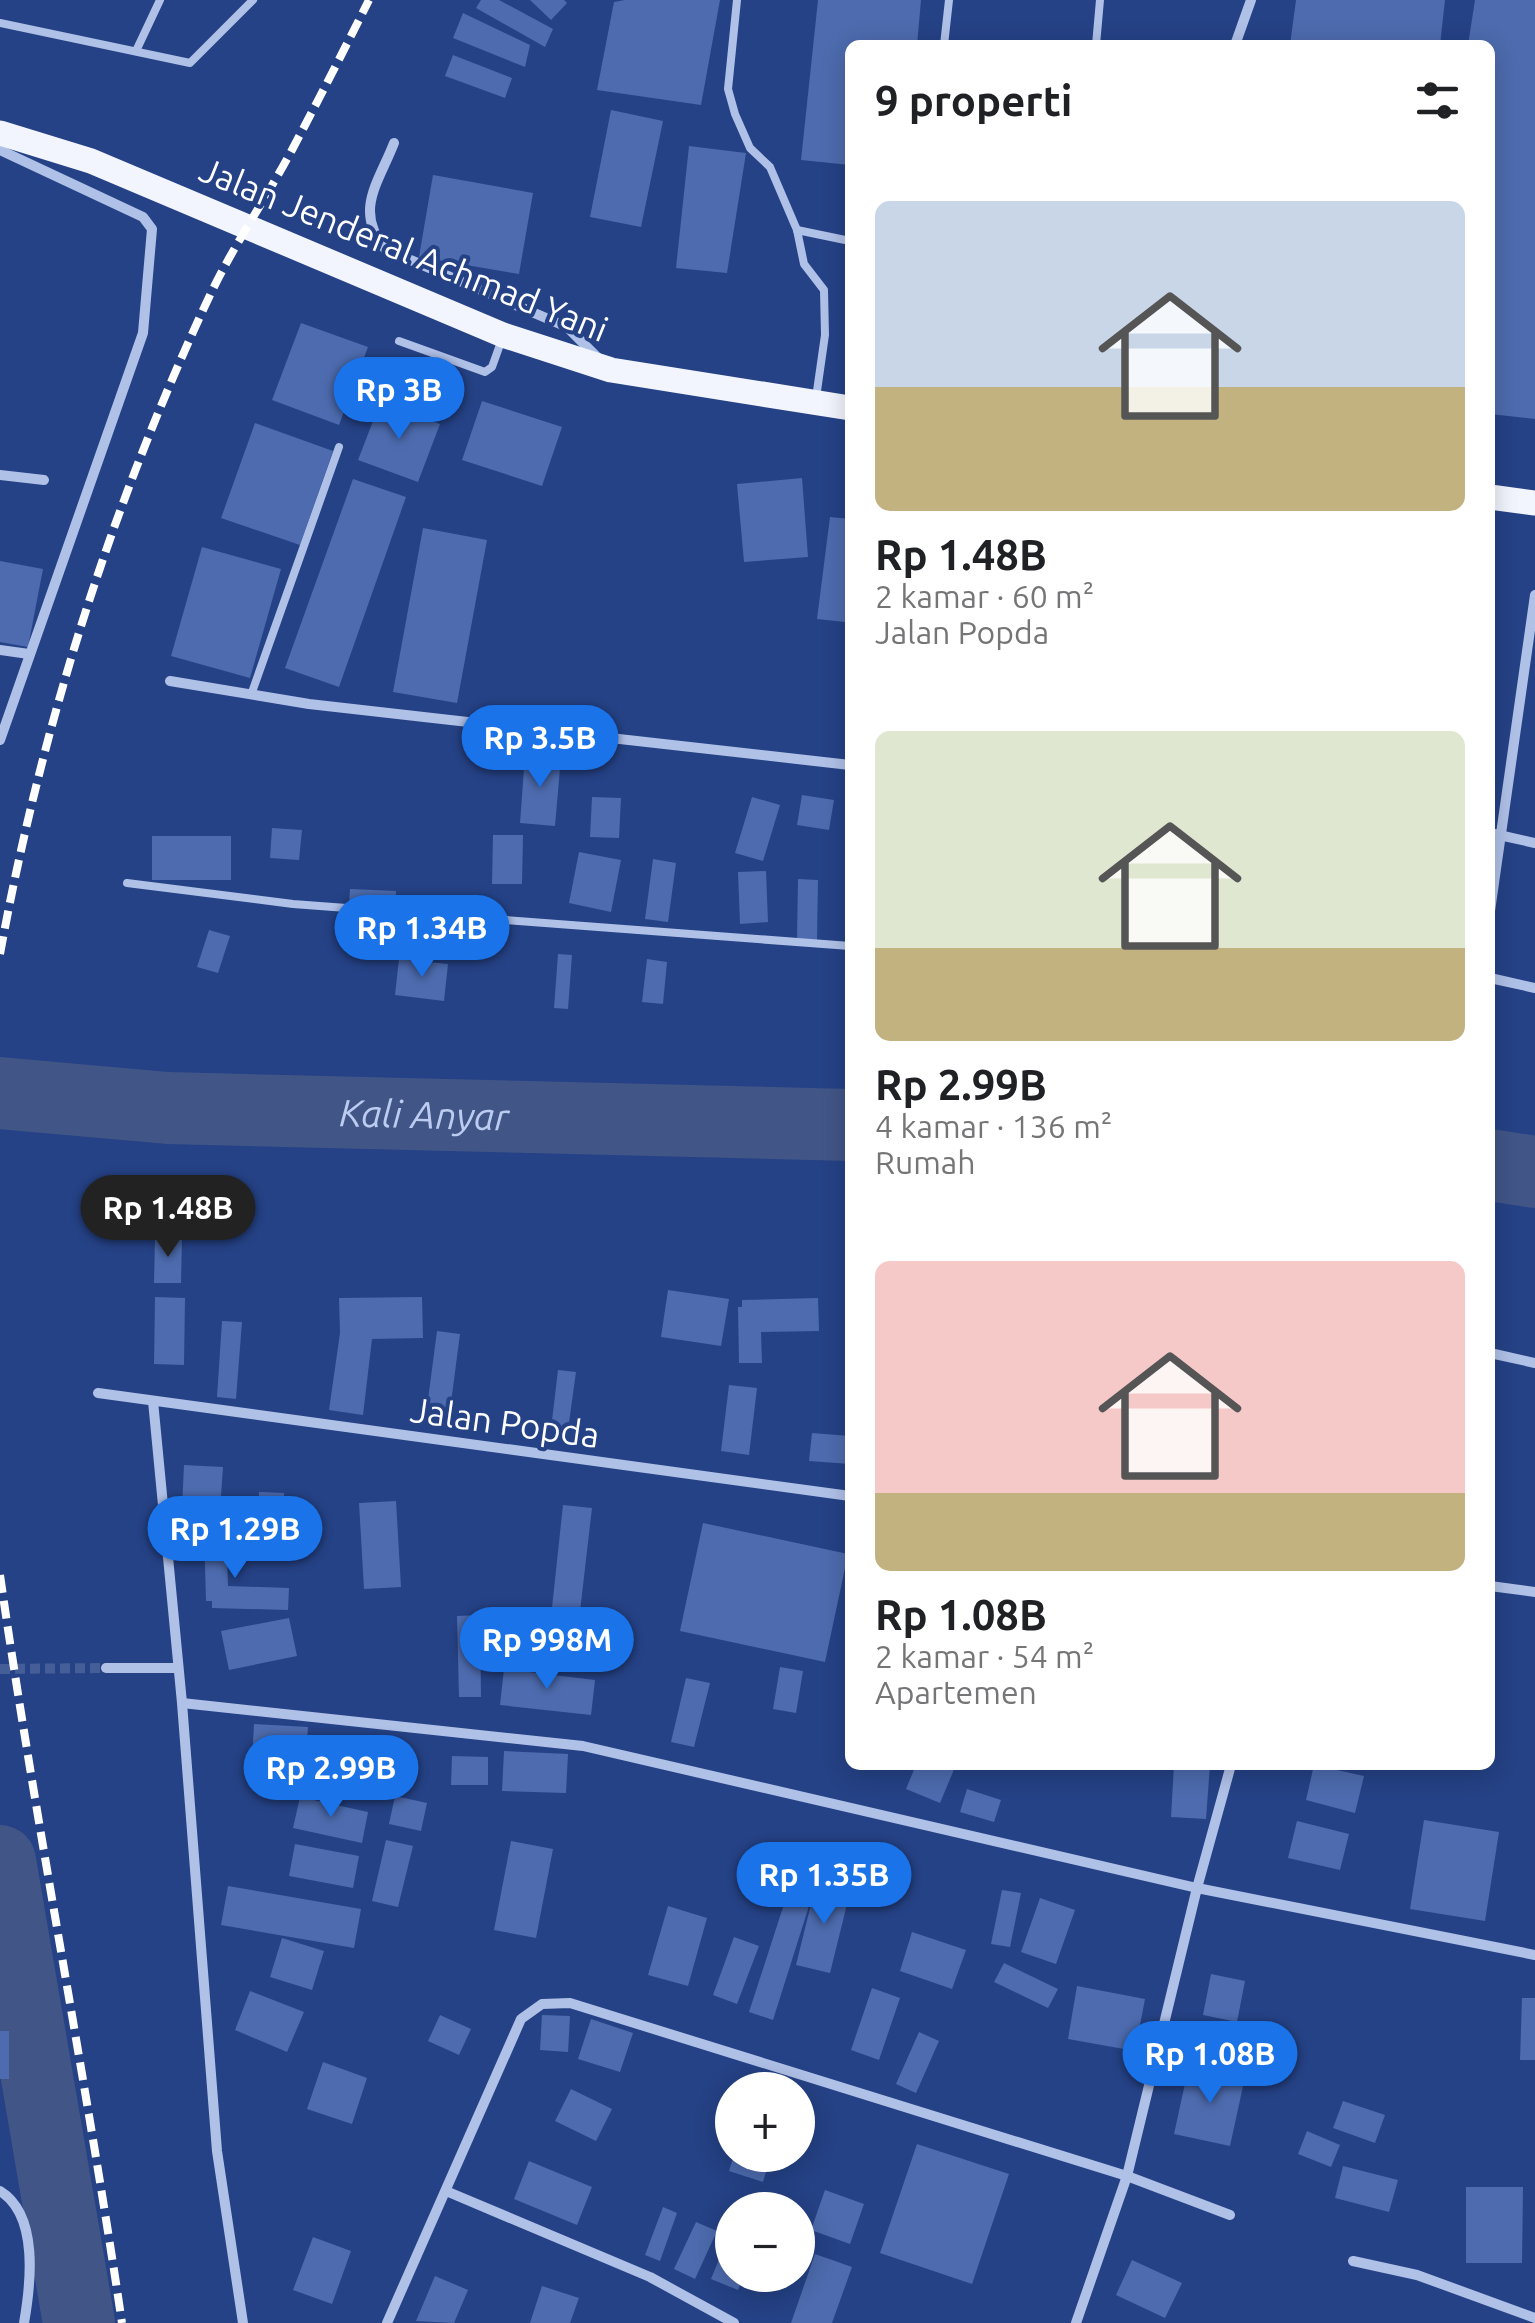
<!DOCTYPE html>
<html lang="id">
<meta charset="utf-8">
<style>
:root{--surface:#fff;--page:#f2f2f2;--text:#202124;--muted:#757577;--accent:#1a73e8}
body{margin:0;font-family:Ubuntu,sans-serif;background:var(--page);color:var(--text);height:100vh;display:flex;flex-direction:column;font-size:38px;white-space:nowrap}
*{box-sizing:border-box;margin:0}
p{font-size:32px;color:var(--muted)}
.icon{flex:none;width:55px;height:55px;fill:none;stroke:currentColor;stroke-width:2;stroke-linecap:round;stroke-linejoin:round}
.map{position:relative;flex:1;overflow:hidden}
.sheet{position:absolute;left:845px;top:40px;width:650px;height:1730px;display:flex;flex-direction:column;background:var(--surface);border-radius:15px;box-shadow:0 5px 25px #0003}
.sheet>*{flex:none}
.tools{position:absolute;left:715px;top:2072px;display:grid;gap:20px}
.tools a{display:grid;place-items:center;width:100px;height:100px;border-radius:50%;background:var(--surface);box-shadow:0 5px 25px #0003;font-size:50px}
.price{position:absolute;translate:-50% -85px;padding:0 22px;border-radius:35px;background:var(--accent);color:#fff;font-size:32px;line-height:65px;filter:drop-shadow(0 2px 5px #0008)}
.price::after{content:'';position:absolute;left:50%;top:60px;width:30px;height:22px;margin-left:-15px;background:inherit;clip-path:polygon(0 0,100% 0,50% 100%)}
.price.active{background:#222;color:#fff}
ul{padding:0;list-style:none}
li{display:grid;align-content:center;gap:20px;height:530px;padding:0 30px}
li span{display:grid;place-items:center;height:310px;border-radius:15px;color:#555}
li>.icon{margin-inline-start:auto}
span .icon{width:180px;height:180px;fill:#fffc;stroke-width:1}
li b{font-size:42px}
h2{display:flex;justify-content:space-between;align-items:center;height:120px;padding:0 30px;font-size:42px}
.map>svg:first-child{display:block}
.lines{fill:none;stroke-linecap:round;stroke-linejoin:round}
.river{stroke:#415587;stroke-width:72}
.building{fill:#4d6bae}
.minor-tunnel{stroke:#465e98;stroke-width:10;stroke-dasharray:10 5;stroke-linecap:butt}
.service{stroke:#b0c1e8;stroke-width:8}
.minor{stroke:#b0c1e8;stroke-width:10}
.primary{stroke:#f3f5fe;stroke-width:25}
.rail{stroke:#fff;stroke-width:8;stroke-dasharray:18 8;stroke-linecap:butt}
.labels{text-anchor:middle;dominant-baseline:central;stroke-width:8;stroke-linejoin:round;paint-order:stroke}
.street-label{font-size:35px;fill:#fff;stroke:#254286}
.water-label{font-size:38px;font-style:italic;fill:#bcccf0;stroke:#254286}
</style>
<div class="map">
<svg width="1535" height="2323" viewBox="0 0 1535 2323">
<rect width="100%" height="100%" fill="#254286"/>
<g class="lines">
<g class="river">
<path id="s1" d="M0 1093 168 1108 850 1125"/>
<path d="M1490 1165 1535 1172"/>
<path d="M0 1861 79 2323"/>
</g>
</g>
<g class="building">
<path d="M481 0H499L553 29 545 47 476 8Z"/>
<path d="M530 0H564L567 3 551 20Z"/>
<path d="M625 0H720L701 105 597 90 614 2Z"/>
<path d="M818 0H921L917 45H850V165L801 160Z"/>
<path d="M1296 0H1445L1440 45H1290Z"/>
<path d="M1475 0H1535V419L1490 414V45H1468Z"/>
<path d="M463 13 530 45 525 67 453 38Z"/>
<path d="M453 55 512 78 505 98 445 76Z"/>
<path d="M611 110 663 121 641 227 590 217Z"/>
<path d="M689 146 746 153 727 273 676 268Z"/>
<path d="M433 175 533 193 519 274 419 257Z"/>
<path d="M301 323 368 347 339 425 272 400Z"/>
<path d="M482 401 562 427 542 486 462 460Z"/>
<path d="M380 403 440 424 418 482 358 460Z"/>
<path d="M255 423 333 451 300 545 221 518Z"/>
<path d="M802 478 808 557 744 562 737 484Z"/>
<path d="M353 479 406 497 339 687 285 668Z"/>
<path d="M830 517 850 519V586L845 622 817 619Z"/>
<path d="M423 528 487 540 457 703 393 692Z"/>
<path d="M202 547 281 569 250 678 171 656Z"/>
<path d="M0 561 43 569 28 647 0 642Z"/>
<path d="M525 755 561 757 555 826 520 823Z"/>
<path d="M802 795 834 800 829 830 797 825Z"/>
<path d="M592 797 621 798 619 838 590 837Z"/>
<path d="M752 797 780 805 763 861 735 853Z"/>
<path d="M272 828 302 830 299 860 270 858Z"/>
<path d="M493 835H523L522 884H492Z"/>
<rect x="152" y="836" width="79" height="44"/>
<path d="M579 852 621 860 611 912 569 903Z"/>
<path d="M653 859 676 863 668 922 645 919Z"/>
<path d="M766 871 768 922 740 924 738 872Z"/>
<path d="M798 879 818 880 817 940 797 939Z"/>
<path d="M350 889 396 891 395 907 349 905Z"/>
<path d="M209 930 230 936 218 973 197 967Z"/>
<path d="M558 954 572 955 568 1009 554 1008Z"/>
<path d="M399 959 448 964 444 1001 395 995Z"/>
<path d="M647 959 667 962 663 1004 642 1002Z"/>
<path d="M155 1237 182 1238 181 1283H154Z"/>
<path d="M668 1290 729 1299 721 1346 661 1337Z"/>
<path d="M155 1297 185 1298 184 1365 154 1364Z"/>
<path d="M422 1297 423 1338 372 1339 363 1415 329 1410 340 1333 339 1298Z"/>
<path d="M818 1298 819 1331 761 1332 762 1363H739L738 1307H742V1300Z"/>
<path d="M222 1321 242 1322 236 1399 217 1397Z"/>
<path d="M437 1331 460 1334 449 1418 426 1415Z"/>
<path d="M558 1370 576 1372 568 1430 551 1429Z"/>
<path d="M729 1385 757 1388 749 1455 721 1451Z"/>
<path d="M812 1433 850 1436V1464L809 1461Z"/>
<path d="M184 1465 223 1467 220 1510 182 1508Z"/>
<path d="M259 1492 284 1493 282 1558H256Z"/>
<path d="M396 1501 401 1587 364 1589 359 1503Z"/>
<path d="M563 1505 592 1508 579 1620 551 1617Z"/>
<path d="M703 1523 848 1554 825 1662 680 1631Z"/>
<path d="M226 1529 228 1586 289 1588 288 1610 212 1608V1601H206L204 1530Z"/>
<path d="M480 1615 481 1697H459L457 1616Z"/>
<path d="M289 1618 297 1656 229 1670 221 1631Z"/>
<path d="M780 1667 803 1671 796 1713 773 1709Z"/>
<path d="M504 1669 595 1680 591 1715 500 1705Z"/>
<path d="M686 1678 710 1683 694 1747 671 1742Z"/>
<path d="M254 1724 308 1727 304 1784 251 1780Z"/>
<path d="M504 1751 568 1754 566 1793 502 1791Z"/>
<path d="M452 1756 488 1757V1785H451Z"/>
<path d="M916 1765 955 1767 940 1803 906 1789Z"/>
<path d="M1174 1765H1210L1206 1819 1171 1817Z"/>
<path d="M1314 1765 1364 1776 1355 1813 1306 1800Z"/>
<path d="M967 1789 1001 1800 994 1822 960 1812Z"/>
<path d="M395 1796 427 1803 421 1831 389 1824Z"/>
<path d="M300 1797 368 1812 362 1843 293 1828Z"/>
<path d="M1424 1820 1499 1832 1485 1921 1410 1909Z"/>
<path d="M1297 1821 1349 1834 1340 1870 1288 1858Z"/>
<path d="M386 1840 413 1846 398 1907 372 1901Z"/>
<path d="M511 1841 553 1849 536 1938 494 1930Z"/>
<path d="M295 1844 359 1856 353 1888 289 1876Z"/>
<path d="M817 1880 851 1888 830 1973 796 1965Z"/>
<path d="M228 1886 361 1909 354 1948 221 1925Z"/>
<path d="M1002 1890 1021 1893 1010 1947 991 1944Z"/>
<path d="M786 1898 809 1906 773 2020 749 2012Z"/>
<path d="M1040 1898 1075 1910 1056 1964 1021 1952Z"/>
<path d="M668 1906 707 1918 688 1986 648 1975Z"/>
<path d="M912 1932 966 1950 952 1989 900 1971Z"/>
<path d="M734 1937 759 1946 737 2004 713 1995Z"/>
<path d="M282 1938 324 1951 312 1990 270 1977Z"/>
<path d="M1004 1963 1058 1989 1048 2008 994 1982Z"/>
<path d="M1211 1974 1245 1981 1237 2022 1203 2015Z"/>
<path d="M1077 1986 1145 1999 1135 2051 1068 2039Z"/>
<path d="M872 1988 900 1998 879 2060 851 2050Z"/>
<path d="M250 1991 304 2012 287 2052 235 2030Z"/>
<path d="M1522 1998H1535V2060H1520Z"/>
<path d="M440 2015 471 2029 459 2055 428 2041Z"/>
<path d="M542 2015 570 2016 568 2052 540 2050Z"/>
<path d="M591 2019 633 2033 620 2072 578 2059Z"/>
<rect x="0" y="2031" width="9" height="48"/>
<path d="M919 2032 939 2041 916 2093 896 2084Z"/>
<path d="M323 2062 367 2078 352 2124 307 2109Z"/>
<path d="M1189 2065 1245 2077 1230 2146 1174 2134Z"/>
<path d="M759 2073 794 2083 792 2090H754Z"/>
<path d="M571 2089 612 2109 596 2141 555 2121Z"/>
<path d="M1343 2101 1385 2115 1375 2143 1333 2128Z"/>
<path d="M1307 2131 1340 2145 1331 2167 1298 2154Z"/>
<path d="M917 2144 1009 2174 972 2284 880 2253Z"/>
<path d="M734 2155H771L763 2182 729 2171Z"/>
<path d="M529 2161 592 2187 577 2225 514 2199Z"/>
<path d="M1343 2166 1398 2180 1389 2212 1335 2198Z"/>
<path d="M1466 2187H1523L1522 2263H1466Z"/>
<path d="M825 2190 864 2204 850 2244 811 2230Z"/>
<path d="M663 2207 677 2213 660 2261 645 2255Z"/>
<path d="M696 2222 717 2231 695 2279 674 2269Z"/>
<path d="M730 2232 732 2233V2275H744L738 2290 711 2279Z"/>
<path d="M313 2237 351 2251 332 2304 293 2290Z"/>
<path d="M815 2254 852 2267 832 2323H791Z"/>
<path d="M1132 2260 1182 2283 1165 2318 1116 2295Z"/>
<path d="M435 2276 468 2290 454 2323 416 2321Z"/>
<path d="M542 2286 579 2298 570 2323H530Z"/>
</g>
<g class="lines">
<path class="minor-tunnel" d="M0 1669 106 1668"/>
<g class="service">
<path d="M737 0 728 89 735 114 750 148 770 167 797 230 804 264 824 290 825 335 816 398"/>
<path d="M0 23 190 63 253 0"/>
<path d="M944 45 949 0"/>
<path d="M1096 45 1100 0"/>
<path d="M136 51 160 0"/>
<path d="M797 230 850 241"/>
<path d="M399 341 485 372 492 367 502 339"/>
<path d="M251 695 339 447"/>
<path d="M127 883 293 904 850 946"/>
</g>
<g class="minor">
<path d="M1235 45 1251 0"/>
<path d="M394 143C378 184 354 210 385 249L567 327 599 359"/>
<path d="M0 150 143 217 152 229 143 333 0 740"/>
<path d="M0 475 44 480"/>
<path d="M0 650 29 654"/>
<path d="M170 681 309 704 850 765"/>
<path d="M1490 833 1535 843"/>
<path d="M1490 911 1535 595"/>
<path d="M1490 978 1535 988"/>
<path d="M1490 1353 1535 1363"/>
<path d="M98 1393 850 1496"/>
<path d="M153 1401 182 1703 217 2151 243 2323"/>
<path d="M1490 1586 1535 1592"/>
<path d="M106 1668H178"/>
<path d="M182 1703 583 1746 1197 1888 1535 1955"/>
<path d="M0 2191C39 2215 31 2283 24 2323"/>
<path d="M446 2191 650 2277 734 2323"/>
<path d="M1353 2261 1417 2275 1535 2318"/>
<path d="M387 2323 521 2019 542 2004 570 2003 1127 2176 1230 2215"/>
<path d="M1076 2323 1127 2176 1197 1888 1231 1765"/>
</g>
<g class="primary">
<path d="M0 133 91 161 503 335 611 370 850 408"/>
<path d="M1490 497 1535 503"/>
</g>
<g class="rail">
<path d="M0 954C42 725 112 503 211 293 235 243 267 197 293 148 319 99 344 50 369 0"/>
<path d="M0 1575C36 1825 85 2073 122 2323"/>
</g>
</g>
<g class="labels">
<g class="street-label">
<text transform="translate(404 249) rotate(22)">Jalan Jenderal Achmad Yani</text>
<text transform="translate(505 1422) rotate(8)">Jalan Popda</text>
</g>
<g class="water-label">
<text stroke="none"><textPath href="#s1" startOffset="425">Kali Anyar</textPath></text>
</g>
</g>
</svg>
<div class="tools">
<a>+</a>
<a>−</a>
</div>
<b class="price" style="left:399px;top:442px">Rp 3B</b>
<b class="price" style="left:540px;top:790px">Rp 3.5B</b>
<b class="price" style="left:422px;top:980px">Rp 1.34B</b>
<b class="price active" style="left:168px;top:1260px">Rp 1.48B</b>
<b class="price" style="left:235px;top:1581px">Rp 1.29B</b>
<b class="price" style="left:547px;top:1692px">Rp 998M</b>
<b class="price" style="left:331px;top:1820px">Rp 2.99B</b>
<b class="price" style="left:824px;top:1927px">Rp 1.35B</b>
<b class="price" style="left:1210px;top:2106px">Rp 1.08B</b>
<section class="sheet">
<h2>9 properti<svg class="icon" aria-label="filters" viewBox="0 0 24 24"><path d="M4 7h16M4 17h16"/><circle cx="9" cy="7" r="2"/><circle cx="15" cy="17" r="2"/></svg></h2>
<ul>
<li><span style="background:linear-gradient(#c9d6e8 60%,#c2b280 0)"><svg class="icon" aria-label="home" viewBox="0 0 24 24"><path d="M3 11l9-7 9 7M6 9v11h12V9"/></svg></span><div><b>Rp 1.48B</b><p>2 kamar · 60 m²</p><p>Jalan Popda</p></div></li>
<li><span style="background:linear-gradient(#dfe7d0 70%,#c2b280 0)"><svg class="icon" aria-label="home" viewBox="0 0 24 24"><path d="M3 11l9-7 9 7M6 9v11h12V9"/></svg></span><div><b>Rp 2.99B</b><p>4 kamar · 136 m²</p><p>Rumah</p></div></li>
<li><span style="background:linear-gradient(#f6c9c9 75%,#c2b280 0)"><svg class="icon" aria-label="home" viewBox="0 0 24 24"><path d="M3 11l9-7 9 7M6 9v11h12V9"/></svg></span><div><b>Rp 1.08B</b><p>2 kamar · 54 m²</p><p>Apartemen</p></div></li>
</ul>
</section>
</div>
